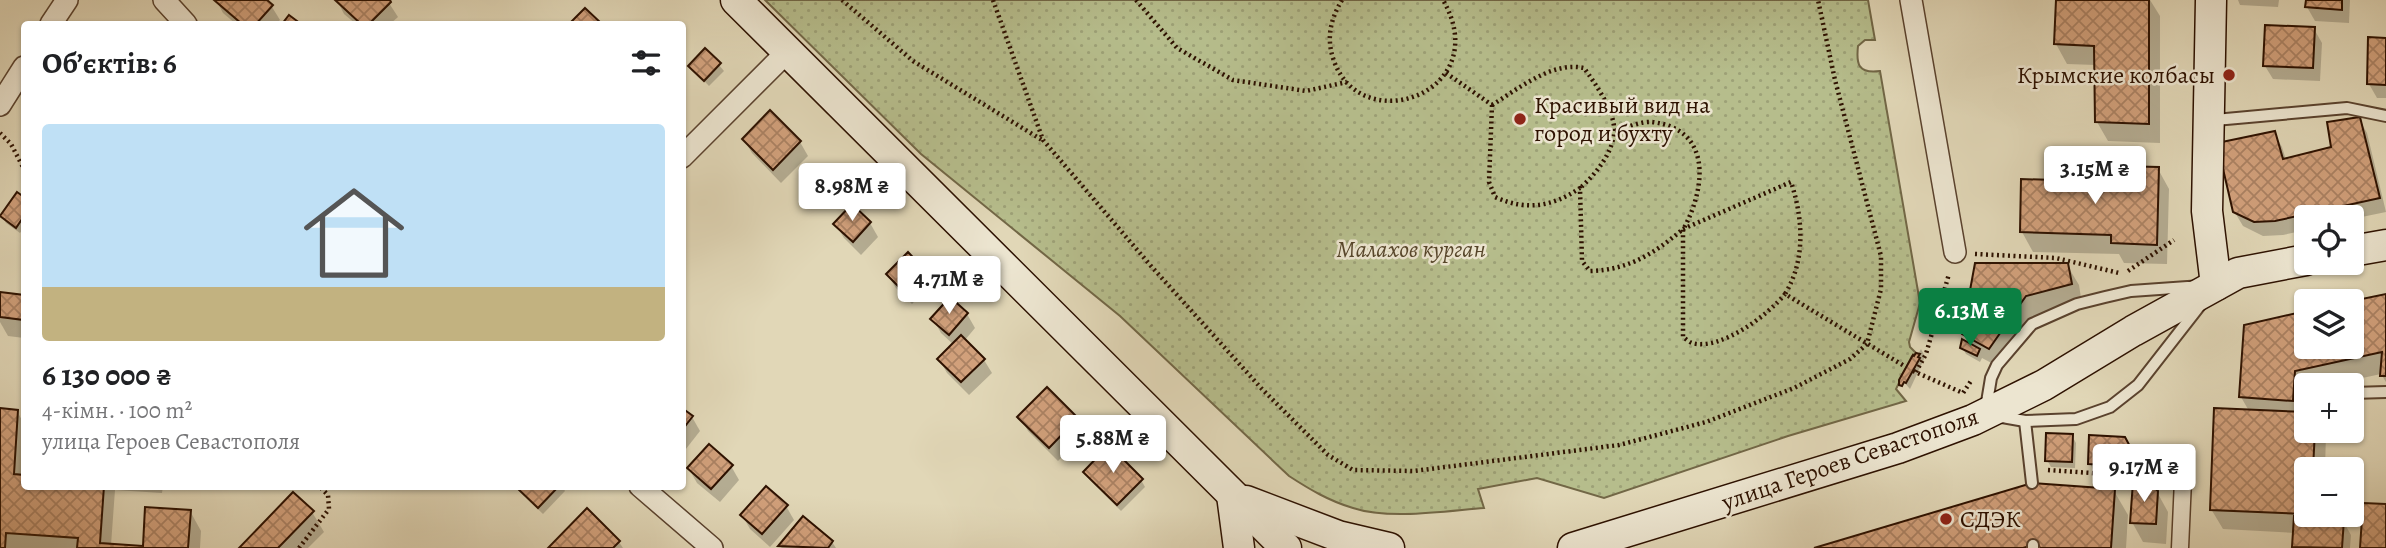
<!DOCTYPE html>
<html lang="uk">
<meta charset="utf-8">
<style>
:root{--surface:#fff;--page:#f2f2f2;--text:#202124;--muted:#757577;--accent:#0b8043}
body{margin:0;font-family:Alegreya,serif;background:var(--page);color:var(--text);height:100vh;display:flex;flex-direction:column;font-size:26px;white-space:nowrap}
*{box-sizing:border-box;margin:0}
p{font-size:23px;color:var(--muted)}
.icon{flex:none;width:38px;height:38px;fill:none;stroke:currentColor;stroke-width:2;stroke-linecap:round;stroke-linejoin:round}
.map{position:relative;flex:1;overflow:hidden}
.panel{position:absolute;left:21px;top:21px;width:665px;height:469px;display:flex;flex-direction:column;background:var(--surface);border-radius:7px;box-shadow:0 2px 5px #0004}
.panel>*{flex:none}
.tools{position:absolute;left:2294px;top:205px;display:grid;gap:14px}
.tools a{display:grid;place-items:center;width:70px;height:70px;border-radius:7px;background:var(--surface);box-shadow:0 2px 5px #0004;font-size:35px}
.price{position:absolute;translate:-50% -60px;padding:0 16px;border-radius:7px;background:#fff;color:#222;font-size:23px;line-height:46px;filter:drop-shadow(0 2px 4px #0008)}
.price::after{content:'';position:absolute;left:50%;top:42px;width:21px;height:16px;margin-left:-10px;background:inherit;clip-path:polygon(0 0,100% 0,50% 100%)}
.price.current{background:var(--accent);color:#fff}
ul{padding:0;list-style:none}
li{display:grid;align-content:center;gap:14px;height:371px;padding:0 21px}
li span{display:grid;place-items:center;height:217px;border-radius:7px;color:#555}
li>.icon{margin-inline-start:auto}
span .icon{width:126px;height:126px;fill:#fffc;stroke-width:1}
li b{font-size:30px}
h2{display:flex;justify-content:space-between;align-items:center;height:84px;padding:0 21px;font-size:30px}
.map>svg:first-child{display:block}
.park{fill:url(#park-dots);stroke:#726746;stroke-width:2}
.shadow{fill:#0003}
.building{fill:url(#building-cross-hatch);stroke:#2d1100;stroke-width:2}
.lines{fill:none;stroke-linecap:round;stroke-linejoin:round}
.service-casing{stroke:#5a422e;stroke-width:14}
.pedestrian-casing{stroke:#5a422e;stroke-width:19}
.minor-casing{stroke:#5a422e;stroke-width:24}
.secondary-casing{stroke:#2d1100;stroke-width:33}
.path{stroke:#2d1100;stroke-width:4.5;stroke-dasharray:2 3.5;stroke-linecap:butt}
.service{stroke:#ece5d0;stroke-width:10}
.pedestrian{stroke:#ece5d0;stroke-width:16}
.minor{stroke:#ece5d0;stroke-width:21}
.secondary{stroke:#ece5d0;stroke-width:30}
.poi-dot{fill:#8f2418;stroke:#ece5d0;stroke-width:2.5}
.labels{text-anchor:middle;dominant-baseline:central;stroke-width:5;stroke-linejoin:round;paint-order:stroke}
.poi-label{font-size:24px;fill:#2d1100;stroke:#ece5d0;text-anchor:start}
.park-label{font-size:24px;font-style:italic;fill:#56452a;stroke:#ece5d0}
.street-label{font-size:24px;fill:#2d1100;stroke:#ece5d0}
</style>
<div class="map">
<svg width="2386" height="548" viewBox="0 0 2386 548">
<defs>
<pattern id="park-dots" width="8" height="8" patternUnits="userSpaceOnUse" patternTransform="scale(1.75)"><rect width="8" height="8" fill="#b6bd8c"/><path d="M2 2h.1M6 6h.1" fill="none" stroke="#9da177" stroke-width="1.8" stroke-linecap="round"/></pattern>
<pattern id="building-cross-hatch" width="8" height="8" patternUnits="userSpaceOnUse" patternTransform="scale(1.75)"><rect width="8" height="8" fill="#d1a07b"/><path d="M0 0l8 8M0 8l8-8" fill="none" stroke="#aa8162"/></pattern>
</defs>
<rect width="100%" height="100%" fill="#e1d7b7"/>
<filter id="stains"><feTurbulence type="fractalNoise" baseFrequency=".00286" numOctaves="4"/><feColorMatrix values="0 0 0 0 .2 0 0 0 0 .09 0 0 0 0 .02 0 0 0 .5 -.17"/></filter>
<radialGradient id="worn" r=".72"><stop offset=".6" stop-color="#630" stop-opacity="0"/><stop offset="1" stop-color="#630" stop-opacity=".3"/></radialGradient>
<path class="park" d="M765 0H1868L1875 40H1865L1858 46C1856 64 1858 74 1880 71L1920 303 1909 342 1910 347 1916 353 1912 356 1896 389 1906 401 1788 436 1604 498 1537 478 1478 489 1484 508C1446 511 1389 520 1353 508 1329 501 1309 489 1289 476L1120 316 921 154Z"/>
<g class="shadow">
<path d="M216 0H264L272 7 280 20 276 24H236L223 13Z"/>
<path d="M337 0H387L398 17 390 24H356L344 14Z"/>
<path d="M2057 0H2150L2160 16V143L2108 141 2097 122 2096 65 2067 64 2056 44Z"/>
<path d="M2238 0H2279L2278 7 2240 5Z"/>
<path d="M2308 0H2350L2349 23 2315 21 2307 7Z"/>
<path d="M2314 29 2322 43 2320 81 2273 79 2265 66Z"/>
<path d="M2386 40V98H2377L2369 84Z"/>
<path d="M706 50 724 71 709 86 690 66Z"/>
<path d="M2359 119 2367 133 2386 212 2352 219V217H2306V230L2283 235 2263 236 2243 226 2234 211 2274 133 2282 147 2286 160 2333 148Z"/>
<path d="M744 140 800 142 808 156 781 183 752 153Z"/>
<path d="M2158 169 2169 189 2167 264 2124 263 2119 254 2033 252 2022 232 2118 183Z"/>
<path d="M18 194 24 199V227L20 233 6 223 2 216Z"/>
<path d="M870 223 878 237 861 255 844 238 836 225Z"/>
<path d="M2067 265 2079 285 2082 304 2037 316 2001 368 1982 358 1980 362 1966 354 1962 347 1971 346 1964 334Z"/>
<path d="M923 270 931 284 912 304 896 288 888 275Z"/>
<path d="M0 294 24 297V338L8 336 0 322Z"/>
<path d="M2386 296V382L2381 374 2330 385H2306V390L2304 413H2306V430H2324L2326 434 2325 469H2306V514H2322V519L2343 521 2351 535 2350 548H2295V533L2223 529 2211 509 2249 411 2241 397 2245 326 2306 313V346H2352V303Z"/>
<path d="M950 300 967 314 975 328 965 340 984 360 992 373 969 395 947 373 939 359 954 345 941 333 933 319Z"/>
<path d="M1921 349 1925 357 1910 389 1903 381Z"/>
<path d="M0 410 17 411 24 424V486H163L162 493 115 490 111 545 144 548 190 511 201 531 200 548H0Z"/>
<path d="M682 410 692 417 700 431 682 454Z"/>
<path d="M1020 417 1077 419 1085 433 1058 461 1028 431Z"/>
<path d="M2072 436 2076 443 2075 468 2051 467 2047 460Z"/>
<path d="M2124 439 2137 462V472L2093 470 2090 463Z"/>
<path d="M731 466 739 480 720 502 697 483 689 469Z"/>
<path d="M1085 472 1141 480 1145 487 1121 511 1089 479Z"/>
<path d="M514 486H562L565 491 543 514Z"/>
<path d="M2114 491 2128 515 2126 548H1820Z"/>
<path d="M2157 492 2168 512 2166 544 2143 542 2132 522Z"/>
<path d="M786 506 794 520 770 547 750 529 742 515Z"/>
<path d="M312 512 324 532 308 548H242Z"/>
<path d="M803 519 832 542 836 548H781Z"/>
<path d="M619 542 623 548H550Z"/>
</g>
<g class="building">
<path d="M214 0H267L273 5 256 24H242Z"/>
<path d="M335 0H390L391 2 369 24H361Z"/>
<path d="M2056 0H2149V124L2095 122 2094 46 2054 44Z"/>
<path d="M2306 0H2342V10L2305 7Z"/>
<path d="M585 8 602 24H569Z"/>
<path d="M289 15 301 24H282Z"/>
<path d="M2265 25 2315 27 2313 68 2263 66Z"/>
<path d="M2368 37 2386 38V85L2367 84Z"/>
<path d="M705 48 721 63 704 81 688 66Z"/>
<path d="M770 110 801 141 773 170 742 139Z"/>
<path d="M2360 117 2380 198 2275 221 2254 222 2233 212 2217 143 2275 131 2283 159 2331 147 2327 122Z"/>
<path d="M2117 166 2159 167 2157 245 2111 243V235L2020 232 2021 179 2117 182Z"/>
<path d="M17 192 24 197V216L16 228 0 216Z"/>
<path d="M852 204 871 222 853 242 833 224Z"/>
<path d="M908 252 924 269 903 291 886 274Z"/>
<path d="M1975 263H2068L2072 284 2026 296 1989 349 1962 334Z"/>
<path d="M0 292 24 295V320L0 317Z"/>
<path d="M2386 294V376H2380L2382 352 2295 371 2293 401 2239 397 2244 325 2306 311V346H2352V301Z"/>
<path d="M950 297 968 313 949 335 930 319Z"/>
<path d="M961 335 985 359 961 382 937 359Z"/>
<path d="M1962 339 1980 349 1977 356 1960 348Z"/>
<path d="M1916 353 1920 354 1918 357 1920 358 1906 383 1904 382 1902 386 1899 385V380L1913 355 1914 356Z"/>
<path d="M1047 387 1078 418 1049 448 1017 417Z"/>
<path d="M0 408 18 410 14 474 24 475V486H104L100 543 143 546 145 507 191 510 188 548H77L78 538 6 533 5 548H0Z"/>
<path d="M682 408 693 416 682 430Z"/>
<path d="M2214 408 2306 412V430H2315L2313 469H2306V514L2210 510Z"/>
<path d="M2046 433 2073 434 2072 462 2045 461Z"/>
<path d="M2089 435 2125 437 2134 454V466L2088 464Z"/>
<path d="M709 444 733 465 711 489 687 468Z"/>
<path d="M1109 445 1143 479 1117 505 1083 472Z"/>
<path d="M2133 482 2149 483 2158 491 2156 524 2130 523Z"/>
<path d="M2032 483 2115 489 2111 548H2041L2033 545 2023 548H1814Z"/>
<path d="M515 486H559L538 508Z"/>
<path d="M766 486 788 505 762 534 740 515Z"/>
<path d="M293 492 314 511 278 548H239Z"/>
<path d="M2363 503 2386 504V548H2360Z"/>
<path d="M587 508 620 541 613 548H548Z"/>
<path d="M803 516 833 541 828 548 778 546Z"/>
<path d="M2294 516 2344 519 2342 548 2292 547Z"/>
</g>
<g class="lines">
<defs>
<g id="service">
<path d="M2215 120 2347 108 2386 116"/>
<path d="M2216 285 2138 385 2110 407 2076 419 2025 421 1985 414 1991 378 1997 365 2032 324 2077 304 2105 297 2131 291Z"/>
<path d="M2352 393 2386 392"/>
<path d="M2025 421 2032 483"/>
<path d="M2033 548V545"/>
</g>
<path id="pedestrian" d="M2180 548 2183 480"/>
<g id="minor">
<path d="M164 0 186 24"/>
<path d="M1911 0 1955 252"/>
<path d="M51 24 67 0"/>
<path d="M0 105 24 67"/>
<path d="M682 157 788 51"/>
<path d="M640 486 712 548"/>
</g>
<g id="secondary">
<path d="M736 0 1286 548"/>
<path d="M2211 0 2207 211 2216 285"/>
<path d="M2352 251 2386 245"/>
<path d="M1232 495 1239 548"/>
<path d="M1246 501 1338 536 1389 548"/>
<path d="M1573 548 1898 448 1973 420 2044 385 2133 331 2238 273 2306 260"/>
</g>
</defs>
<use href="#service" class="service-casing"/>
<use href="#pedestrian" class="pedestrian-casing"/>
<use href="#minor" class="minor-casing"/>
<use href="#secondary" class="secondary-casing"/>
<g class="path">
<path d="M842 0 913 61 1042 140"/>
<path d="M993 0 1043 140 1151 266 1261 388 1328 455 1353 470 1414 471 1619 445 1706 422 1794 388 1850 359 1867 344 1881 289V256L1835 80 1818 0"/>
<path d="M1136 0 1177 48 1233 80 1306 91 1347 82"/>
<path d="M1342 0C1330 20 1326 39 1334 61 1362 140 1496 92 1443 0"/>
<path d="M1446 73 1492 105"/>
<path d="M1492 105 1489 182 1495 197C1526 211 1552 207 1580 188L1582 261 1590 271C1629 270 1655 253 1683 229V337C1686 339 1689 342 1692 343 1721 351 1768 315 1785 294L1906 367"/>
<path d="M1492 105C1518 89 1552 61 1584 68 1595 83 1616 113 1614 132 1613 153 1595 175 1580 188"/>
<path d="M1615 131C1626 128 1641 121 1652 122 1712 129 1706 187 1684 228"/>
<path d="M0 133 11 144 24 169"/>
<path d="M1683 229 1791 182C1803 218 1806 260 1785 294"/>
<path d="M1975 254 2056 258 2119 273"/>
<path d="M2128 271 2174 240"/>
<path d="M1913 371 1963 393 1971 381"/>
<path d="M1916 372 1926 354 1949 274"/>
<path d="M2048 470 2165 478"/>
<path d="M299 548 329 509 328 495 319 486"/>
</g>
<use href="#service" class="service"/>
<use href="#pedestrian" class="pedestrian"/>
<use href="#minor" class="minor"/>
<use href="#secondary" class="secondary"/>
</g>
<g class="poi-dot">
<circle cx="2229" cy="75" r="7"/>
<circle cx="1520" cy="119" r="7"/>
<circle cx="1946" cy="519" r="7"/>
</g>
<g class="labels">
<g class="poi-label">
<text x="2215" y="75" text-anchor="end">Крымские колбасы</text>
<text x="1534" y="105">Красивый вид на<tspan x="1534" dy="28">город и бухту</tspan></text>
<text x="1960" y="519">СДЭК</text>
</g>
<g class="park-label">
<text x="1411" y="249">Малахов курган</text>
</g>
<g class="street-label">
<text transform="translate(1850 459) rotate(-19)">улица Героев Севастополя</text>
</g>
</g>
<rect width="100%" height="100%" filter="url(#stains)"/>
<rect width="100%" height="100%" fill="url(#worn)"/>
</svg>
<div class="tools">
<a><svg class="icon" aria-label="locate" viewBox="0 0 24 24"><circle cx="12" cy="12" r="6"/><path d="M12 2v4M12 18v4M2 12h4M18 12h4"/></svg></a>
<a><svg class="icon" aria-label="layers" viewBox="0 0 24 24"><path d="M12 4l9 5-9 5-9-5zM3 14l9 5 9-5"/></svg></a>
<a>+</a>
<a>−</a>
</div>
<b class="price" style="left:2095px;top:206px">3.15M ₴</b>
<b class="price" style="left:852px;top:223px">8.98M ₴</b>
<b class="price" style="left:949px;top:316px">4.71M ₴</b>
<b class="price current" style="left:1970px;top:348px">6.13M ₴</b>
<b class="price" style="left:1113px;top:475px">5.88M ₴</b>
<b class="price" style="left:2144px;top:504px">9.17M ₴</b>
<section class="panel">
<h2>Об’єктів: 6<svg class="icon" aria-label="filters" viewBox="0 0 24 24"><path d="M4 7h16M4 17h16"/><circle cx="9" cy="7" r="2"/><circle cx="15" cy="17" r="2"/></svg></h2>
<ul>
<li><span style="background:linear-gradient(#bfe0f5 75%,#c2b280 0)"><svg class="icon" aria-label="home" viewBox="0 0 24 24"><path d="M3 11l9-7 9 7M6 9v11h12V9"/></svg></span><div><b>6 130 000 ₴</b><p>4-кімн. · 100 m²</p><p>улица Героев Севастополя</p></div></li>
</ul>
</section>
</div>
